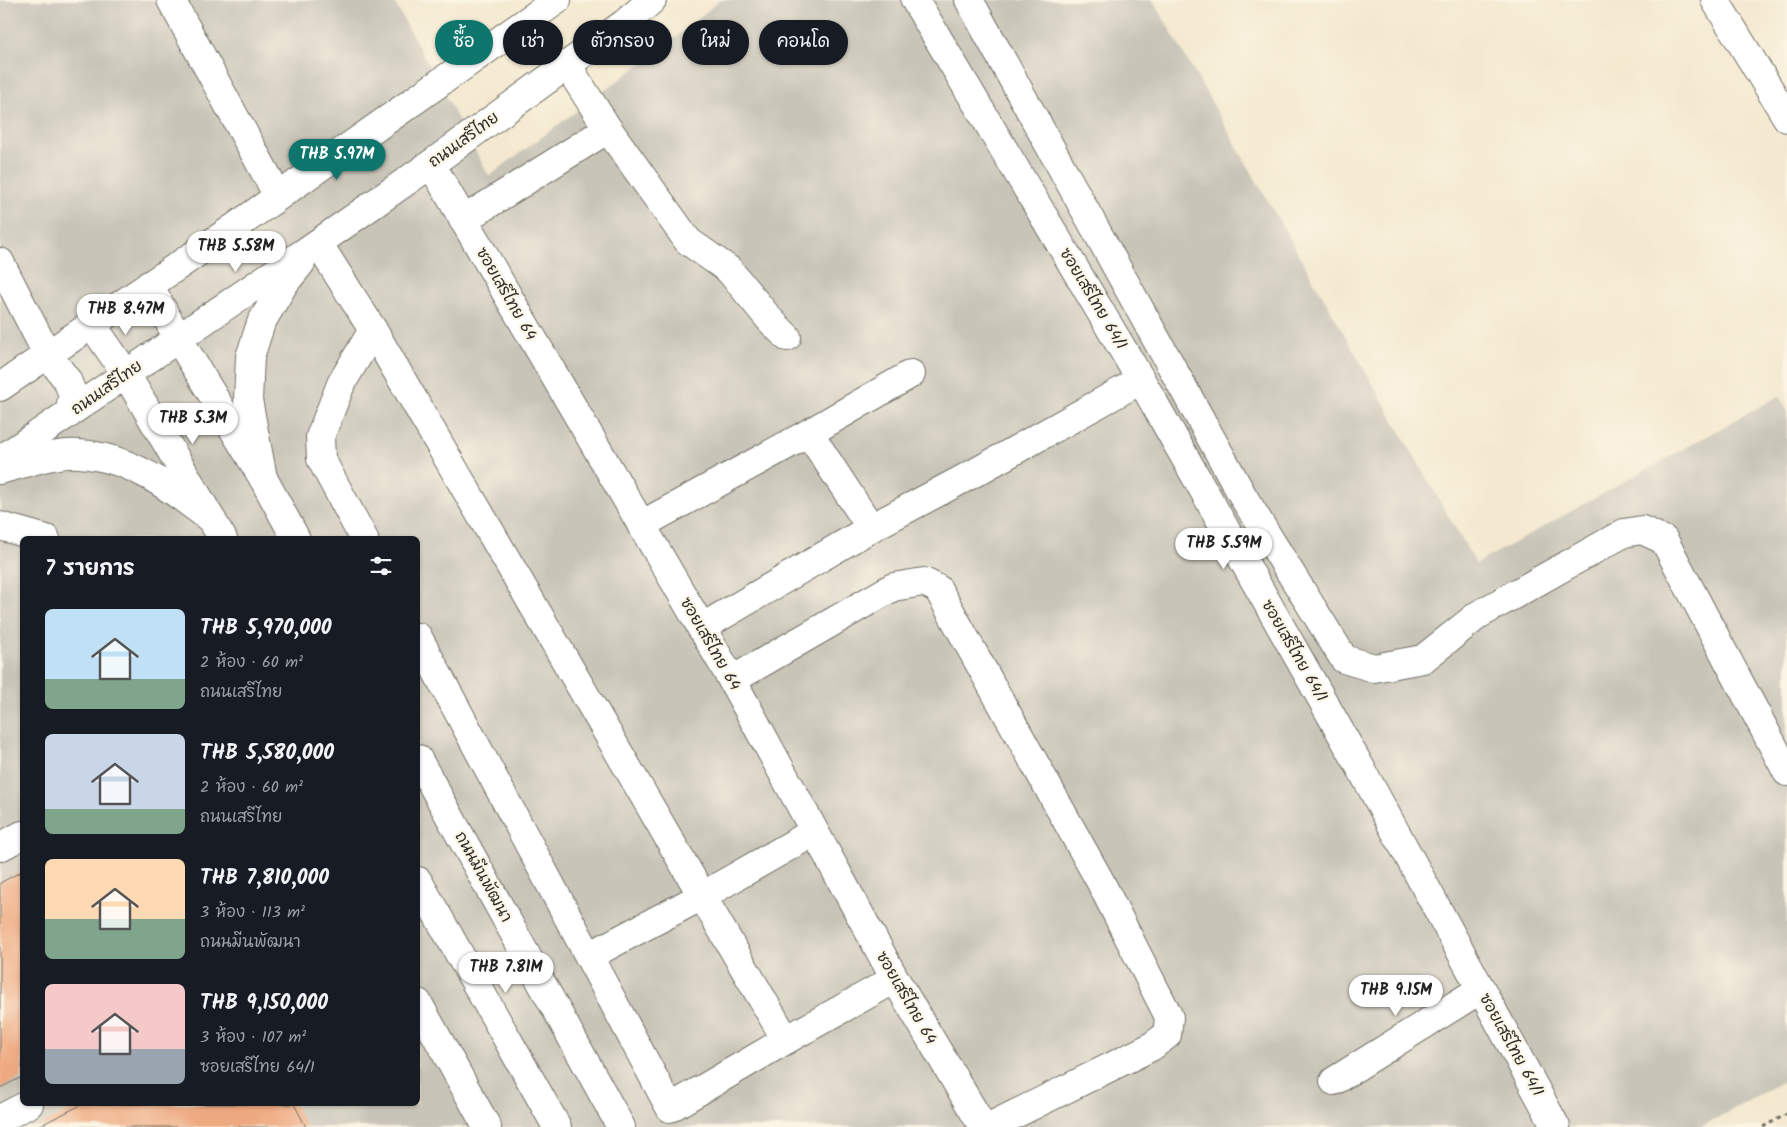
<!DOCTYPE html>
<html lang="th">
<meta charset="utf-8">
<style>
:root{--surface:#171b24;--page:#20242c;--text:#f1f3f6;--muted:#9ea1a6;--accent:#0f766e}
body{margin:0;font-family:Kalam,"Playpen Sans Thai",sans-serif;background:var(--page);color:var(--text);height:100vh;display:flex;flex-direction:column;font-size:19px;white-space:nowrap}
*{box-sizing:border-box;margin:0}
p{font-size:16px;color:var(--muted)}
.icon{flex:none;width:28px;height:28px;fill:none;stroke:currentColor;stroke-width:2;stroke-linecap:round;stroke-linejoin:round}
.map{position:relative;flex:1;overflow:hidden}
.side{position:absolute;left:20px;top:536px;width:400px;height:570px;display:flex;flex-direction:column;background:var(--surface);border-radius:8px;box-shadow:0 1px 4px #0004}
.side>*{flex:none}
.banner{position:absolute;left:435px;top:20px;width:475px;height:45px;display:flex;gap:10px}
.price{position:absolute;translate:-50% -42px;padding:0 11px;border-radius:18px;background:#fff;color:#222;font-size:16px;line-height:32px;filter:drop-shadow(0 1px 2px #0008)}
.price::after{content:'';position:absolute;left:50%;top:30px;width:15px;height:11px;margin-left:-8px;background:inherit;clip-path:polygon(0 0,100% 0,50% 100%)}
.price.selected{background:var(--accent);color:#fff}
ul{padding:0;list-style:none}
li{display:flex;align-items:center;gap:15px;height:125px;padding:0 25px}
li span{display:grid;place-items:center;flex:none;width:140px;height:100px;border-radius:8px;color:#555}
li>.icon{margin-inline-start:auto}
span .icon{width:60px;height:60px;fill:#fffc;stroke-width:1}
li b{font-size:21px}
h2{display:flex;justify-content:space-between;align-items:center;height:60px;padding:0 25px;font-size:21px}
.pill{padding:0 18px;border-radius:22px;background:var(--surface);box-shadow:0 1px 4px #0004;font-size:18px;line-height:45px}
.pill.selected{background:var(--accent);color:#fff}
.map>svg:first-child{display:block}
.industrial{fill:#c8c4b8;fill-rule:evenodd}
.building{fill:#eea980}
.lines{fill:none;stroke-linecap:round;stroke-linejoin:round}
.minor-casing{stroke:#716e65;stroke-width:30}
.major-casing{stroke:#716e65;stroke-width:30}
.path{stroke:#716e65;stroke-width:3;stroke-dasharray:4 4;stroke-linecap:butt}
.minor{stroke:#fff;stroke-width:28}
.major{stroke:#fff;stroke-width:28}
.labels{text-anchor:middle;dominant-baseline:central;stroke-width:4.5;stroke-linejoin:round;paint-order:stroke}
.street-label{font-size:16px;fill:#2b2b2b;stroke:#fcf5e5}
</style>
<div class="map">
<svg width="1787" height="1127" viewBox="0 0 1787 1127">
<rect width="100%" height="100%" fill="#fcf5e5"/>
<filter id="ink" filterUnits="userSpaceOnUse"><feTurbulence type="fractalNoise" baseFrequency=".02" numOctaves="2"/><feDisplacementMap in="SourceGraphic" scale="10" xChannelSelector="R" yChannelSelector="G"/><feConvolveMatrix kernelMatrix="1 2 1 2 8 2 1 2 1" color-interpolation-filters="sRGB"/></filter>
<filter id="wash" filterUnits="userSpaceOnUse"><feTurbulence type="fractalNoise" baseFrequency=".0096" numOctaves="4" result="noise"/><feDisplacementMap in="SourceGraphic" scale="20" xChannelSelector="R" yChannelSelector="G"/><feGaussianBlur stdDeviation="1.12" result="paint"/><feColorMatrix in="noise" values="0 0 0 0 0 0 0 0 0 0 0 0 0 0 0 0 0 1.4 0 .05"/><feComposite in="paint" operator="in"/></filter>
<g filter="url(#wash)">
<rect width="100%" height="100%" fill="#f4e9d0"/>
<path class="industrial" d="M0 0H393L489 176 674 39 720 0H1153L1476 564 1779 396 1787 410V1079L1701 1127H0ZM22 539H418V1104H22Z"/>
<g id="blocks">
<g class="building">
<path d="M22 871V1077L0 1088V883Z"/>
<path d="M83 1104H294L306 1127H37Z"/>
</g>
</g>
</g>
<g filter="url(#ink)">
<use href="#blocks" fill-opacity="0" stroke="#716e65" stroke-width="1"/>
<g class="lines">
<defs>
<g id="minor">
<path d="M171 0 278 196"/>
<path d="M915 0 1141 380 1358 763 1556 1127"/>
<path d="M969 0 1244 498 1344 659 1374 668 1423 659 1478 615 1624 533 1642 530 1664 540 1787 772"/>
<path d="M1715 0 1787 118"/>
<path d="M567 65 608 129 688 241 729 270 771 321 787 337"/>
<path d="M431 164 732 680 895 979 983 1127"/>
<path d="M463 220 608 129"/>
<path d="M318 243 373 330 786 1040"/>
<path d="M0 262 47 354 67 380 73 395 69 414"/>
<path d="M149 285 178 338 263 478 296 539"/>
<path d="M91 323 126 374 223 539"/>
<path d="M809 433 871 528"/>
<path d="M641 525 809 433 911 374"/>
<path d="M0 526 46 539"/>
<path d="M364 539 321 459 320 437 341 384 373 330"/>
<path d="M701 628 871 528 976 472 1141 380"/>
<path d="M418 637 670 1108 786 1040 895 979"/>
<path d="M732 680 893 587 924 582 938 589 1100 881 1169 1017 1167 1035 1151 1047 989 1127"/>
<path d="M418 759 621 1127"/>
<path d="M0 847 22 835"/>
<path d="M418 881 557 1127"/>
<path d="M589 956 702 896 814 832"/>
<path d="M418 1003 487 1127"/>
<path d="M1334 1081 1481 989"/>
<path d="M0 1119 29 1104"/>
</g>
<g id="major">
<path d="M0 387 235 227 557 0"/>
<path d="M0 460 318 243 431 164 625 23 652 0"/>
<path d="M0 470C24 464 54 452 79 454 132 457 172 489 212 520"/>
<path d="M263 478 248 400 250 357 261 323 284 284 301 263"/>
</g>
</defs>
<use href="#minor" class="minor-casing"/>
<use href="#major" class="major-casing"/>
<path class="path" d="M1763 1127 1787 1114"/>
<use href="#minor" class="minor"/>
<use href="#major" class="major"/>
</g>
</g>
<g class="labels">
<g class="street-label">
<text transform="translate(464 140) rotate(-36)">ถนนเสรีไทย</text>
<text transform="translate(506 294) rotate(60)">ซอยเสรีไทย 64</text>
<text transform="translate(1093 299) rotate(59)">ซอยเสรีไทย 64/1</text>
<text transform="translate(107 388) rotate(-35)">ถนนเสรีไทย</text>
<text transform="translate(710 644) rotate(60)">ซอยเสรีไทย 64</text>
<text transform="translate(1294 651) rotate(60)">ซอยเสรีไทย 64/1</text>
<text transform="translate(483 877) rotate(61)">ถนนมีนพัฒนา</text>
<text transform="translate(906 998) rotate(60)">ซอยเสรีไทย 64</text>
<text transform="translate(1511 1045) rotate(61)">ซอยเสรีไทย 64/1</text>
</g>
</g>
</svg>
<b class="price selected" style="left:337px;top:181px">THB 5.97M</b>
<b class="price" style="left:236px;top:273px">THB 5.58M</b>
<b class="price" style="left:126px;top:336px">THB 8.47M</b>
<b class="price" style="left:193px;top:445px">THB 5.3M</b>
<b class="price" style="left:1224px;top:570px">THB 5.59M</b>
<b class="price" style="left:506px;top:994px">THB 7.81M</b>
<b class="price" style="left:1396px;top:1017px">THB 9.15M</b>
<div class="banner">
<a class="pill selected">ซื้อ</a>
<a class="pill">เช่า</a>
<a class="pill">ตัวกรอง</a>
<a class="pill">ใหม่</a>
<a class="pill">คอนโด</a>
</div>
<section class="side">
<h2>7 รายการ<svg class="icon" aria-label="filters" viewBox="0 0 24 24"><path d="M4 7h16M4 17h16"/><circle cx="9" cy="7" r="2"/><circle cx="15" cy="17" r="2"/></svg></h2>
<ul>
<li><span style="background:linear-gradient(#bfe0f5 70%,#7fa58c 0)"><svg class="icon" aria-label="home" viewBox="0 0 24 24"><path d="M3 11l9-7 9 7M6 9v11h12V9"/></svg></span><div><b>THB 5,970,000</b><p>2 ห้อง · 60 m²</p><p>ถนนเสรีไทย</p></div></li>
<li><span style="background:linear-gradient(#c9d6e8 75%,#7fa58c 0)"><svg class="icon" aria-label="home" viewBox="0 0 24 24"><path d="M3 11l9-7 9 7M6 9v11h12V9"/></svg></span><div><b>THB 5,580,000</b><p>2 ห้อง · 60 m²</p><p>ถนนเสรีไทย</p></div></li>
<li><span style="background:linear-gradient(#ffd9b3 60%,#7fa58c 0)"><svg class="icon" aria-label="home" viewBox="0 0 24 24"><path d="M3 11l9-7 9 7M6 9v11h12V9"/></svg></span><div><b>THB 7,810,000</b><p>3 ห้อง · 113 m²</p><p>ถนนมีนพัฒนา</p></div></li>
<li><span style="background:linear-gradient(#f6c9c9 65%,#9aa5b1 0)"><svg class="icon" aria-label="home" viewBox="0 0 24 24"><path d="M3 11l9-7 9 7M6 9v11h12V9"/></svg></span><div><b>THB 9,150,000</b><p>3 ห้อง · 107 m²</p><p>ซอยเสรีไทย 64/1</p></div></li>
</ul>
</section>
</div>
